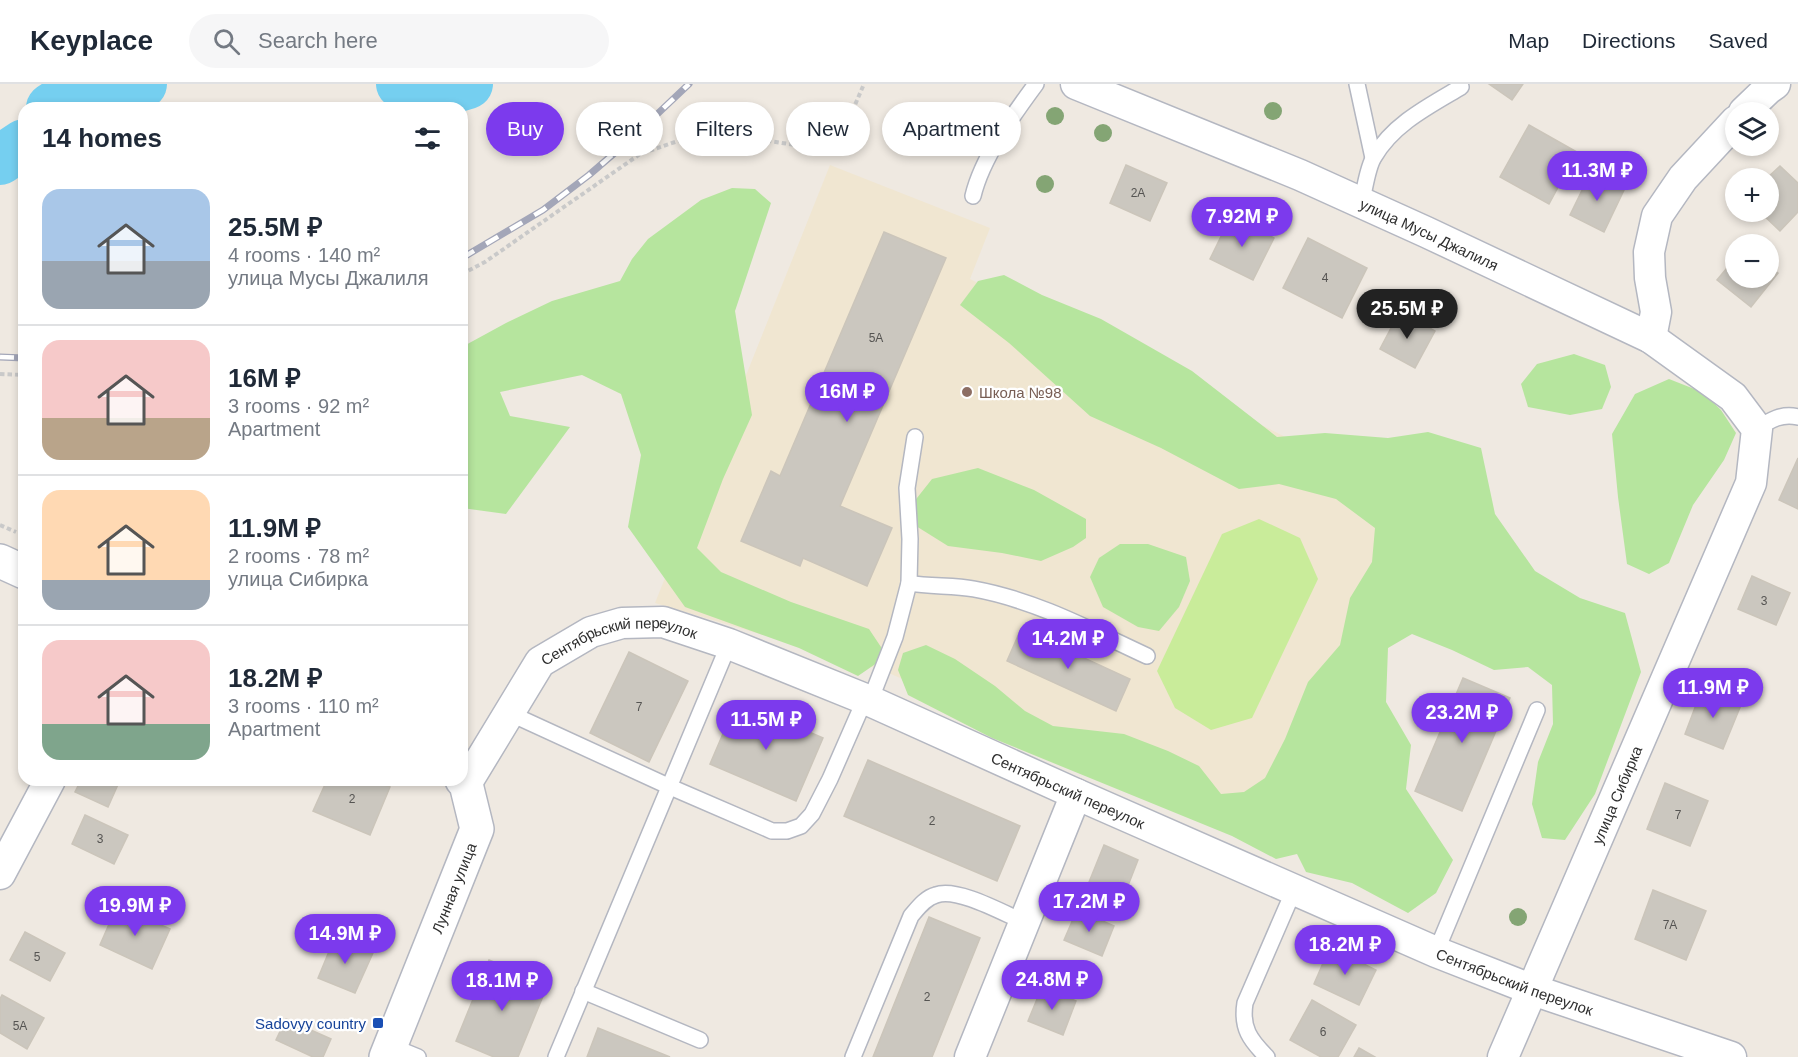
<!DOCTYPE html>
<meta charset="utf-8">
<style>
:root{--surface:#fff;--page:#f6f6f7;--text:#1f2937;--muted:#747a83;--line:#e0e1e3;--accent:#7c3aed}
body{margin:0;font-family:Arial,sans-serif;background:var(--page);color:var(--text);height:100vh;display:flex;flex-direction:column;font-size:22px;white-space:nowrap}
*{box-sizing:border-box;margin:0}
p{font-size:20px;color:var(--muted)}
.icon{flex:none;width:33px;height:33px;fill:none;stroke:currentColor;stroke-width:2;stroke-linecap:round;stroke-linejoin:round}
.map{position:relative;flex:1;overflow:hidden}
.drawer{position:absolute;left:18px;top:18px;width:450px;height:684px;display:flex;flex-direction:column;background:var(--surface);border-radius:18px;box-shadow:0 3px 9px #0003}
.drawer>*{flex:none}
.banner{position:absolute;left:486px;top:18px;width:570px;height:54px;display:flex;gap:12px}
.controls{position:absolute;left:1725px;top:18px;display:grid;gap:12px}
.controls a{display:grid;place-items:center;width:54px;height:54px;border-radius:50%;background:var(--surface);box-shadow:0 3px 9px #0003;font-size:30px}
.price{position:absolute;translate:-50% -51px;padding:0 14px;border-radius:21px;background:var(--accent);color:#fff;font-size:20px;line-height:39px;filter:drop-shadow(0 2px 3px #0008)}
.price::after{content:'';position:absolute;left:50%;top:36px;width:18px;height:14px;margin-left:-9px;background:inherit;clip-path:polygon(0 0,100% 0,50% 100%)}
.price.selected{background:#222;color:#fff}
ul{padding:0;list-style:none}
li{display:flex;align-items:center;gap:18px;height:150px;padding:0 24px}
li+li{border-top:2px solid var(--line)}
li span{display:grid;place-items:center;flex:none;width:168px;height:120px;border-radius:18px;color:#555}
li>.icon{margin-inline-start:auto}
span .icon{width:72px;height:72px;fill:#fffc;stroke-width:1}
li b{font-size:26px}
h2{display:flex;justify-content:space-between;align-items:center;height:72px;padding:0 24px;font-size:26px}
.tag{padding:0 21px;border-radius:27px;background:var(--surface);box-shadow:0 3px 9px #0003;font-size:21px;line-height:54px}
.tag.selected{background:var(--accent);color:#fff}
header{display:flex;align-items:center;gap:36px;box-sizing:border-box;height:84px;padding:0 30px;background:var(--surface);border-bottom:2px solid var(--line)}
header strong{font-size:28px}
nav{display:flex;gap:33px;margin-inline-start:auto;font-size:21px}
.search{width:420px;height:54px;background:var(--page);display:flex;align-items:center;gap:15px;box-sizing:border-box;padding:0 21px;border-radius:33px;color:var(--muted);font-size:22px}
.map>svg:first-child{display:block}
.education{fill:#f0e6d1}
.green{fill:#b6e59e}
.pitch{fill:#c9ec9a}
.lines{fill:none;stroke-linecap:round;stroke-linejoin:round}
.river{stroke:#75cff0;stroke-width:50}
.building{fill:#cbc7bf;stroke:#cbc5ba;stroke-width:1.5}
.lane-casing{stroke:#b4b7c1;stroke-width:18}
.street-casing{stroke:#b4b7c1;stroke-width:33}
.secondary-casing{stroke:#b4b7c1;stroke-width:36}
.path{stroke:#c9c9c9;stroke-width:4;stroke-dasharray:4.5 3;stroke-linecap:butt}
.lane{stroke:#fff;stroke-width:15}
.street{stroke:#fff;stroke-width:30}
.secondary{stroke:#fff;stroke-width:33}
.rail-casing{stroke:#a3a6b8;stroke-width:7}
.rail{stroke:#fff;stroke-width:4.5;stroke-dasharray:14;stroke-linecap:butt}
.tree{fill:#84a574}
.education-dot{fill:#8d6e63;stroke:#fff;stroke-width:2}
.transit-dot{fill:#1a4fb4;stroke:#fff;stroke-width:2}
.labels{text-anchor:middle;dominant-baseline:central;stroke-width:4.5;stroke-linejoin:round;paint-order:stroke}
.number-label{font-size:12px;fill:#555452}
.street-label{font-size:15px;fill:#2e2e2e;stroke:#fff}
.education-label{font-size:15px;fill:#785e54;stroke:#fff;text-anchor:start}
.transit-label{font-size:15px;fill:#164399;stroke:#fff;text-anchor:end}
</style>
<header>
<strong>Keyplace</strong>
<div class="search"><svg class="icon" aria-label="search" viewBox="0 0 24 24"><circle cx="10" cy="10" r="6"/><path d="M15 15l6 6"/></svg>Search here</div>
<nav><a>Map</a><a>Directions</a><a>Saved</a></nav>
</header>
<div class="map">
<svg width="1798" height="973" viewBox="0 0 1798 973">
<rect width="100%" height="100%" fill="#efe9e1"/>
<path class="education" d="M830 81 990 144 970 195 1421 421 1277 760 882 586 655 519Z"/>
<g class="green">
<path d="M732 104 755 105 771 119 735 227 752 331 723 395 697 464 721 488 791 518 869 545 887 572 858 592 799 564 685 523 628 443 641 371 621 310 582 291 500 308 510 332 570 343 506 430 462 424V263L506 239 552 217 620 197 632 175 648 155 701 116Z"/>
<path d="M1004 191 1042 211 1101 235 1192 287 1277 353 1325 349 1388 354 1428 348 1481 364 1495 430 1535 487 1580 514 1625 529 1641 588 1595 710 1565 756 1542 754 1532 720 1538 678 1553 640 1552 601 1528 583 1494 586 1452 566 1412 550 1388 564 1386 618 1411 661 1406 705 1453 776 1436 809 1408 829 1352 799 1306 788 1297 770 1276 775 1232 752 992 654 908 611 898 586 903 569 926 561 955 575 995 602 1025 627 1053 642 1124 650 1168 667 1199 682 1221 710 1244 708 1265 694 1285 655 1308 598 1340 561 1350 514 1372 478 1375 444 1336 415 1279 400 1239 405 1161 364 1090 332 1009 259 960 221 978 197Z"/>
<path d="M1574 270 1605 281 1611 303 1602 325 1570 331 1528 323 1521 300 1537 280Z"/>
<path d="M1669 295 1702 308 1721 326 1736 349 1724 376 1693 421 1669 479 1649 490 1627 480 1618 413 1612 350 1635 310Z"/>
<path d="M978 384 1034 406 1086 435V454L1073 463 1041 477 1002 469 948 462 916 442 913 419 932 395Z"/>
<path d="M1120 460H1148L1186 473 1190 497 1179 523 1159 547 1138 543 1103 523 1090 493 1099 474Z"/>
</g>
<path class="pitch" d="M1259 435 1300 454 1318 495 1252 634 1211 646 1175 624 1157 587 1222 450Z"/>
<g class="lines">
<g class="river">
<path d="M401 0 448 6 468 0"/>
<path d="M51 24 79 5 129 6 142 0"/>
<path d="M0 76 24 60"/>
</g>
</g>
<g class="building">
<path d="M1489 0H1523L1512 16Z"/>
<path d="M1529 41 1577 68 1549 120 1500 93Z"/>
<path d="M1126 81 1167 99 1150 137 1110 119Z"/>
<path d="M1780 82 1798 99V128L1780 147 1760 128H1768L1767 94Z"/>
<path d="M1591 88 1624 106 1604 148 1570 131Z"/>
<path d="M1231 132 1274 154 1253 196 1210 175Z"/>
<path d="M884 148 946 174 840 422 892 444 867 502 803 474 800 482 741 457 771 387 780 392Z"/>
<path d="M1308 154 1367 184 1342 234 1283 204Z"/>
<path d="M1736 173V194H1768V181L1778 189 1751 223 1717 196Z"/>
<path d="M1400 227 1435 247 1415 284 1380 265Z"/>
<path d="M1798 374V425L1779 416Z"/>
<path d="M1752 492 1790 509 1776 541 1738 525Z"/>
<path d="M1021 545 1130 595 1116 627 1007 577Z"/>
<path d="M629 568 688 597 649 678 590 649Z"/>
<path d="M1463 594 1510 614 1462 727 1415 707Z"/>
<path d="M1702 605 1741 621 1723 665 1685 650Z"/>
<path d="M737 617 823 654 796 717 710 680Z"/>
<path d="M868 676 1020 742 997 797 844 732Z"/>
<path d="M81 696H120L108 723 75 708Z"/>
<path d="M327 696H373L390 703 370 751 313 727Z"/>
<path d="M1665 699 1708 717 1690 762 1647 745Z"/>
<path d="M85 731 128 751 114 780 72 760Z"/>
<path d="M1104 761 1138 776 1122 817 1087 803Z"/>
<path d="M1653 806 1706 827 1686 876 1635 855Z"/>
<path d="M117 822 170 845 152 885 100 861Z"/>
<path d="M1077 826 1114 842 1102 872 1064 856Z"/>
<path d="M929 833 980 854 932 973H873Z"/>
<path d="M25 848 65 869 50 897 10 876Z"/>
<path d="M335 853 373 869 355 909 318 894Z"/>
<path d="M1330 863 1376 886 1359 921 1314 900Z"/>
<path d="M489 876 548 900 518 973H494L456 957Z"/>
<path d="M1042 903 1076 917 1063 951 1028 937Z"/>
<path d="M2 911 44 934 27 965 0 949V915Z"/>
<path d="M1312 916 1356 941 1338 973H1321L1290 956Z"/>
<path d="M286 935 331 955 323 973H313L276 956Z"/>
<path d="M598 944 670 973H587Z"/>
<path d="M1359 964 1375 973H1354Z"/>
</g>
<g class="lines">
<defs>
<g id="lane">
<path d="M1357 0 1373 74"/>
<path d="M973 112C982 74 1013 31 1036 0"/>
<path d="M1361 119C1365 106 1367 84 1374 73 1393 40 1429 22 1461 3"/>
<path d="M1757 345C1770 336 1782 329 1798 333"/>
<path d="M909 499C930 503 953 501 974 505 1035 516 1091 546 1147 572"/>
<path d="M870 617 895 553 909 499 910 455 907 404 915 353"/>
<path d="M509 629 668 702 772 747H787L801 742 812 730 830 695 865 615"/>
<path d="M1436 868 1537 626"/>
<path d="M583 907 700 956"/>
<path d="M391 962 418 973"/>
<path d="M556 973 729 560"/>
<path d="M853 973 911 832C918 824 925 814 936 811 957 803 1003 829 1024 838"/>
<path d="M1267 973C1250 956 1241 944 1245 919L1294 806"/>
</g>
<g id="street">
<path id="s1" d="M1076 0 1300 91 1426 148 1651 254 1733 313 1757 345 1751 399 1503 973"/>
<path d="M1744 28 1768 5 1775 0"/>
<path d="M1651 254 1656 228 1650 194 1649 168 1657 132 1683 94 1736 37"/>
<path id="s2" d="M466 700 540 578 591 548 622 539 663 538 729 560 870 617 1076 710 1436 868 1533 906 1731 973"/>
<path d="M0 790 50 696"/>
<path d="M970 973 1076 710"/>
</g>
<g id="secondary">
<path d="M0 477 24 488"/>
<path id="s3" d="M386 973 477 745 466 700 462 696"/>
</g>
</defs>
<use href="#lane" class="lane-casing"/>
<use href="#street" class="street-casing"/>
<use href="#secondary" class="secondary-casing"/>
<g class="path">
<path d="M462 190 485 178 640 70 681 56 723 50 835 67 864 0"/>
<path d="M0 290 24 291"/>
<path d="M0 441 16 448"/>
</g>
<use href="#lane" class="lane"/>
<use href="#street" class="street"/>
<use href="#secondary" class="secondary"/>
<defs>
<g id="rail">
<path d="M462 174 543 126 589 91 632 54 689 0"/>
<path d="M0 273 24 274"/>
</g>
</defs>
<use href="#rail" class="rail-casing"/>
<use href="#rail" class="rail"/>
</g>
<g class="tree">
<circle cx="1273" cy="27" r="9"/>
<circle cx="1055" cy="32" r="9"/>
<circle cx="1103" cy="49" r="9"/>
<circle cx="933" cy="53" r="9"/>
<circle cx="1045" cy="100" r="9"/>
<circle cx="1518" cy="833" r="9"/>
</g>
<circle class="education-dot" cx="967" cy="308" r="6"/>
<rect class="transit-dot" x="372" y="933" width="12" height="12" rx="3"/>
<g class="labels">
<g class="number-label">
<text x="1138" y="109">2А</text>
<text x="1325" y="194">4</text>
<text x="876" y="254">5А</text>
<text x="1764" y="517">3</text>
<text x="639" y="623">7</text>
<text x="352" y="715">2</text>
<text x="1678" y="731">7</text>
<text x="932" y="737">2</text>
<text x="100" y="755">3</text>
<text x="1670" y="841">7А</text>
<text x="37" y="873">5</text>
<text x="927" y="913">2</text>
<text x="20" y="942">5А</text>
<text x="1323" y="948">6</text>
</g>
<g class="street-label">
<text stroke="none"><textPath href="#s1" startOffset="384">улица Мусы Джалиля</textPath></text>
<text stroke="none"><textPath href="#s2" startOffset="228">Сентябрьский переулок</textPath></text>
<text stroke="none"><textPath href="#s2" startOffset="714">Сентябрьский переулок</textPath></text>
<text transform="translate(1617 711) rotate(-67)">улица Сибирка</text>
<text stroke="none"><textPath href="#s3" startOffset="182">Лунная улица</textPath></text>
<text stroke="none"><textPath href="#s2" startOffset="1200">Сентябрьский переулок</textPath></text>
</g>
<g class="education-label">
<text x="979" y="308">Школа №98</text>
</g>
<g class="transit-label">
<text x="366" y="939">Sadovyy country</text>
</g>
</g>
</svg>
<div class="controls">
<a><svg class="icon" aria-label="layers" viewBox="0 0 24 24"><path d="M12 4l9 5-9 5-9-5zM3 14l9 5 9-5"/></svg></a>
<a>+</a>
<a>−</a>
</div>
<b class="price" style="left:1597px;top:118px">11.3M ₽</b>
<b class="price" style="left:1242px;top:164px">7.92M ₽</b>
<b class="price selected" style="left:1407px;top:256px">25.5M ₽</b>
<b class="price" style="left:847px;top:339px">16M ₽</b>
<b class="price" style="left:1068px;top:586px">14.2M ₽</b>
<b class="price" style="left:1713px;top:635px">11.9M ₽</b>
<b class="price" style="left:1462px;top:660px">23.2M ₽</b>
<b class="price" style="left:766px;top:667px">11.5M ₽</b>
<b class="price" style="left:1089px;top:849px">17.2M ₽</b>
<b class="price" style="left:135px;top:853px">19.9M ₽</b>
<b class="price" style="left:345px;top:881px">14.9M ₽</b>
<b class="price" style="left:1345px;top:892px">18.2M ₽</b>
<b class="price" style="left:1052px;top:927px">24.8M ₽</b>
<b class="price" style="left:502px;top:928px">18.1M ₽</b>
<div class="banner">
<a class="tag selected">Buy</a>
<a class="tag">Rent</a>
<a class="tag">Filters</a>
<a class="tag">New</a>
<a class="tag">Apartment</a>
</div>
<section class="drawer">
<h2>14 homes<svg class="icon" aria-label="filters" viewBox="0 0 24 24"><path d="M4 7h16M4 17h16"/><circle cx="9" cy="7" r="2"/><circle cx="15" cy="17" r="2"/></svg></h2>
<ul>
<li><span style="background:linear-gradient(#a9c7e8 60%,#9aa5b1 0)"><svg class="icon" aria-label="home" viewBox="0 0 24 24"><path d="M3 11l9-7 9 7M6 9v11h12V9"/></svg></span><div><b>25.5M ₽</b><p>4 rooms · 140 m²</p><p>улица Мусы Джалиля</p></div></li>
<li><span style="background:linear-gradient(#f6c9c9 65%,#b9a48a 0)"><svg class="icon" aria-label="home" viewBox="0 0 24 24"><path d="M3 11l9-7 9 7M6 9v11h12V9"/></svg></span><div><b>16M ₽</b><p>3 rooms · 92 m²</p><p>Apartment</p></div></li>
<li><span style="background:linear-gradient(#ffd9b3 75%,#9aa5b1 0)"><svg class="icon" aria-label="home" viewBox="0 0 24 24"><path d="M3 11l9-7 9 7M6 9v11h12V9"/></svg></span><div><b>11.9M ₽</b><p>2 rooms · 78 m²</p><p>улица Сибирка</p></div></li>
<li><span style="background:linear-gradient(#f6c9c9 70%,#7fa58c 0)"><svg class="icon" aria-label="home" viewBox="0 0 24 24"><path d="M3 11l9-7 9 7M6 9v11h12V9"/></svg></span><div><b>18.2M ₽</b><p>3 rooms · 110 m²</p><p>Apartment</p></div></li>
</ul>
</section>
</div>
